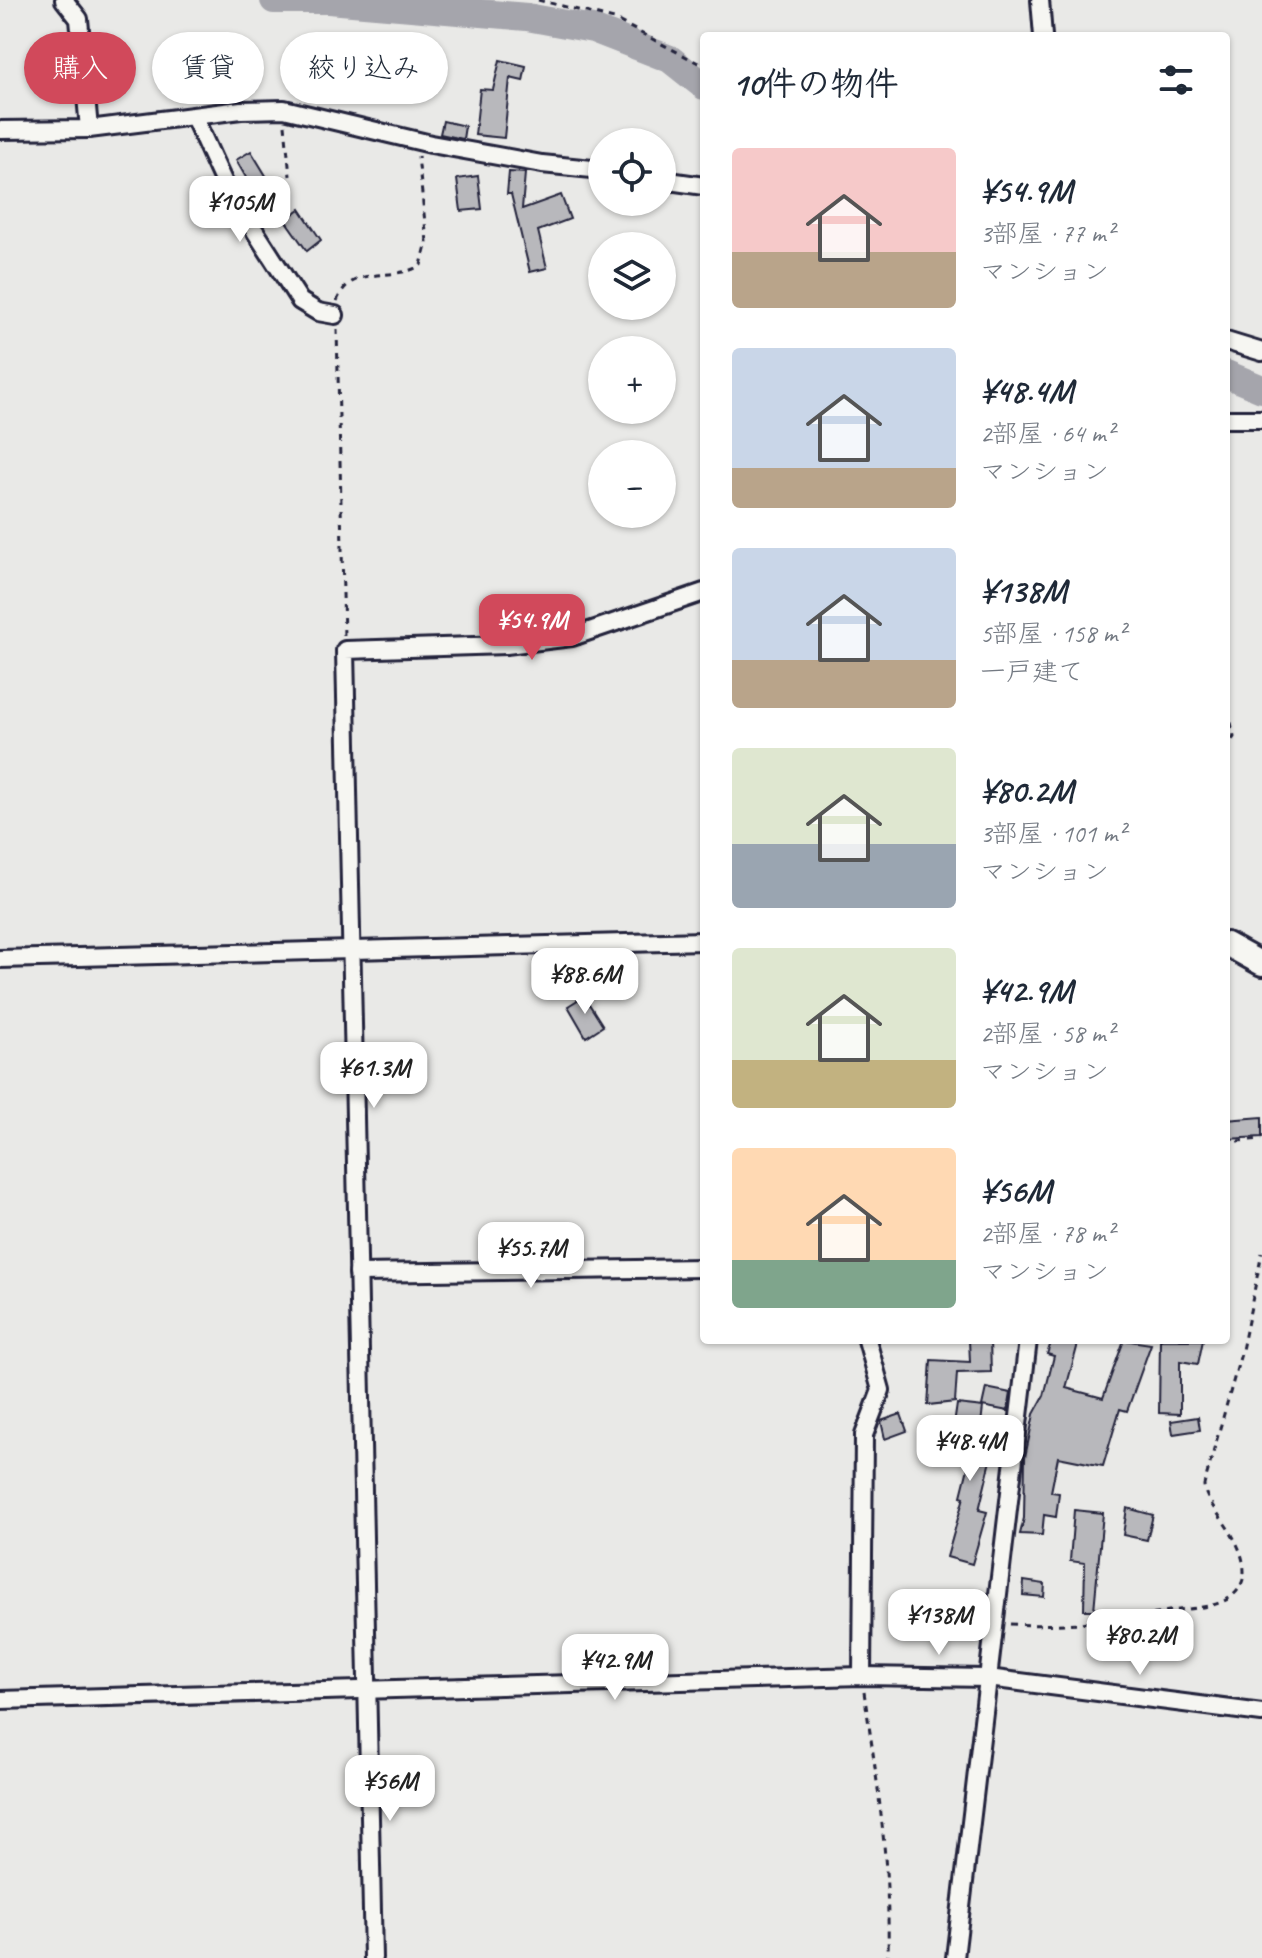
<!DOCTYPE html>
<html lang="ja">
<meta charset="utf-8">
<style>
:root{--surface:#fff;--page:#f2f2f3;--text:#1f2937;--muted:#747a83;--accent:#d1495b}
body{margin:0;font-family:Caveat,"Klee One",sans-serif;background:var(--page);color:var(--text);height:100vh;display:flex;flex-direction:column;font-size:30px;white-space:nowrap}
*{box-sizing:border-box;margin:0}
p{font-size:26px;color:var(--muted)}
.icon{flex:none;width:44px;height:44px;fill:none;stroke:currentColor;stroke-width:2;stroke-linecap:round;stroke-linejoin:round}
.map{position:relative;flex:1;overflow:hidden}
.sheet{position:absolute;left:700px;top:32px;width:530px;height:1312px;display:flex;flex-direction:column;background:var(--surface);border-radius:8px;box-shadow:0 2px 6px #0004}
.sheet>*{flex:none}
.top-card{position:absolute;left:24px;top:32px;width:556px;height:72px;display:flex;gap:16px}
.buttons{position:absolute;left:588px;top:128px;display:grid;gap:16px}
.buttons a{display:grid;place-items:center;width:88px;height:88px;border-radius:50%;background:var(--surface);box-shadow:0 2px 6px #0004;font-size:40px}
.price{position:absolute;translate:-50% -68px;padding:0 18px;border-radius:16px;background:#fff;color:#222;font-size:26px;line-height:52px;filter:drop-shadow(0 2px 4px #0008)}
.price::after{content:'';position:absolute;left:50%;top:48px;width:24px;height:18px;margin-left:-12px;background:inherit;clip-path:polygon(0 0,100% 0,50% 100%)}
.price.current{background:var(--accent);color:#fff}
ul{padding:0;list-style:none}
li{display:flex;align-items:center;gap:24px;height:200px;padding:0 32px}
li span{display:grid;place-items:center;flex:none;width:224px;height:160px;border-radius:8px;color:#555}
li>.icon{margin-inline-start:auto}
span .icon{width:96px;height:96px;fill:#fffc;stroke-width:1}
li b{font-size:34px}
h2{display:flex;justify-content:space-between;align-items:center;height:96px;padding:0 32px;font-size:34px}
.pill{padding:0 28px;border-radius:36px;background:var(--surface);box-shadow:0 2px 6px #0004;font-size:28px;line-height:72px}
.pill.current{background:var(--accent);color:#fff}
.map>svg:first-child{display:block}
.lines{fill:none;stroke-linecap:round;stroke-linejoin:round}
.river{stroke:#a5a5ac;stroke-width:28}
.building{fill:#b8b8bc;stroke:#22223b;stroke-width:2}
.street-casing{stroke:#22223b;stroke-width:22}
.secondary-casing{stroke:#22223b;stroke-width:28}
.path{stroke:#22223b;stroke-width:3;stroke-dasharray:6 6;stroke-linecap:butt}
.street{stroke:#f6f6f2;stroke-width:16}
.secondary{stroke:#f6f6f2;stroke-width:22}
</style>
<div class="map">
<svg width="1262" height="1958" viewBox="0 0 1262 1958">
<rect width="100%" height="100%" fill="#e9e9e7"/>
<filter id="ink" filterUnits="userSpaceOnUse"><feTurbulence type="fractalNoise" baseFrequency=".0125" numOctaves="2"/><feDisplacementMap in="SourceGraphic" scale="16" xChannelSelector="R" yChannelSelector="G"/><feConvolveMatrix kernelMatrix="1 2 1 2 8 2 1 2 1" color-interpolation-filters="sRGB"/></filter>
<g filter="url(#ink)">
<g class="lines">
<g class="river">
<path d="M274 0H329L527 17 593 29 670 59 704 86"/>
<path d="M1226 374 1262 389"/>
</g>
</g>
<g class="building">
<path d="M500 60 526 66 523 81 510 78 504 138 475 135 480 89 493 90Z"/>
<path d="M443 121 465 126 463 139 440 134Z"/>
<path d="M251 151 268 179 252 188 236 160Z"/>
<path d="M509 172 525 173 522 209 561 195 570 219 538 231 547 268 530 272 511 194H507Z"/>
<path d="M478 176 482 209 461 211 457 179Z"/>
<path d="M300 209 321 240 307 251 285 220Z"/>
<path d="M584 996 603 1026 586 1037 568 1006Z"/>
<path d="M1262 1117V1137L1227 1139 1226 1120Z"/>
<path d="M969 1340H990L991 1372 957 1373 955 1402 928 1405 931 1360 970 1362Z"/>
<path d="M1052 1340H1079L1066 1388 1103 1398 1124 1340 1151 1344 1127 1411 1120 1409 1103 1466 1058 1457 1051 1492 1059 1493 1056 1517 1044 1515 1042 1535 1020 1534 1024 1518 1025 1457 1034 1414 1044 1396 1054 1356 1047 1354Z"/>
<path d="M1160 1340H1203L1198 1364 1180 1361V1414L1159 1413Z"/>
<path d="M986 1388 1011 1393 1008 1411 982 1406Z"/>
<path d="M957 1404 983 1407 978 1450 993 1452 979 1510 987 1512 972 1564 947 1557 964 1497 961 1496 971 1456 950 1453Z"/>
<path d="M901 1414 907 1431 885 1439 881 1421Z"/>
<path d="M1198 1417 1200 1430 1173 1434 1171 1421Z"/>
<path d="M1127 1508 1153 1515 1147 1540 1123 1535Z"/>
<path d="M1074 1510 1103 1513 1094 1610H1084L1085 1563 1070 1561Z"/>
<path d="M1024 1581 1045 1584 1044 1597 1023 1595Z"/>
</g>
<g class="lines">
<defs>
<g id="street">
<path d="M64 0 79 19 89 129"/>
<path d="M1040 0 1043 36"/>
<path d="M194 117 224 183 300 301 318 312 335 315"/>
<path d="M0 130 89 129 241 110 284 109 431 144 542 164 602 170"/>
<path d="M662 180 704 186"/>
<path d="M1226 341 1262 352"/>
<path d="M1226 419H1262"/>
<path d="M0 959 704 941"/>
<path d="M358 1273 704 1268"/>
<path d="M862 1676 864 1435 881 1390 867 1340"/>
<path d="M0 1700 862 1676 988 1678 1262 1713"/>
<path d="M373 1958 345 650 506 645 572 637 704 592"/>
<path d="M955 1958 1028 1340"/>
</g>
<path id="secondary" d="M1226 944 1262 964"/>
</defs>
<use href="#street" class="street-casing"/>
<use href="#secondary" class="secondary-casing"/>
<g class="path">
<path d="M538 0 614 19 704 66"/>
<path d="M285 125 290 176"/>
<path d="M337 301C351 263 393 283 421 265L427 242 418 156"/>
<path d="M337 329 344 637"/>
<path d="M1226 699 1234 737 1226 748"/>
<path d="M1226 1142 1262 1139"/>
<path d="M1010 1624C1065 1627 1115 1620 1169 1611 1187 1609 1208 1608 1224 1601 1235 1596 1244 1585 1244 1572 1244 1535 1204 1506 1204 1485L1242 1350 1262 1253"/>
<path d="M864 1692C878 1785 890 1863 888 1958"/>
</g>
<use href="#street" class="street"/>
<use href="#secondary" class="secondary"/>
</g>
</g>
</svg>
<div class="buttons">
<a><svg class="icon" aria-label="locate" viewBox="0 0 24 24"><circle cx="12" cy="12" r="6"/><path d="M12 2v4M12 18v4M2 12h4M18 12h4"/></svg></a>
<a><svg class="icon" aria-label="layers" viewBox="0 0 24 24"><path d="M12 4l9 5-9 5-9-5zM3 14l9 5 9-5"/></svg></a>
<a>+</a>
<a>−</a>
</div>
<b class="price" style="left:240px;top:244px">¥105M</b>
<b class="price current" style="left:532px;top:662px">¥54.9M</b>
<b class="price" style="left:585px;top:1016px">¥88.6M</b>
<b class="price" style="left:374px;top:1110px">¥61.3M</b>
<b class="price" style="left:531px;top:1290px">¥55.7M</b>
<b class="price" style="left:970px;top:1483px">¥48.4M</b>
<b class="price" style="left:939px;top:1657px">¥138M</b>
<b class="price" style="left:1140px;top:1677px">¥80.2M</b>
<b class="price" style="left:615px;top:1702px">¥42.9M</b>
<b class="price" style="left:390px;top:1823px">¥56M</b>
<div class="top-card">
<a class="pill current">購入</a>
<a class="pill">賃貸</a>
<a class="pill">絞り込み</a>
</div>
<section class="sheet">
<h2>10件の物件<svg class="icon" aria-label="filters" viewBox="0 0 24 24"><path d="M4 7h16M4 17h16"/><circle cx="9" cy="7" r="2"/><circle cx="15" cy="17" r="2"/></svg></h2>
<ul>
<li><span style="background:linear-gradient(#f6c9c9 65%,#b9a48a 0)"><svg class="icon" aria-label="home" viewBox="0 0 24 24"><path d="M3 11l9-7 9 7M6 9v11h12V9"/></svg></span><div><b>¥54.9M</b><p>3部屋 · 77 m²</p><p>マンション</p></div></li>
<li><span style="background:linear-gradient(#c9d6e8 75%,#b9a48a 0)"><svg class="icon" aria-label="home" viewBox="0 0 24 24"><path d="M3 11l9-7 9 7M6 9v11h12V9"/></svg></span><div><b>¥48.4M</b><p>2部屋 · 64 m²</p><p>マンション</p></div></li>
<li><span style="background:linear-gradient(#c9d6e8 70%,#b9a48a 0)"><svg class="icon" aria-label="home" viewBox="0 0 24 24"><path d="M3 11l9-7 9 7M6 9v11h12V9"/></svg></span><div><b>¥138M</b><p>5部屋 · 158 m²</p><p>一戸建て</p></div></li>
<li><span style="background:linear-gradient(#dfe7d0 60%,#9aa5b1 0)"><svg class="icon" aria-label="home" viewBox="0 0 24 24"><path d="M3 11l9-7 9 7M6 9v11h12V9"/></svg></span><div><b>¥80.2M</b><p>3部屋 · 101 m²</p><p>マンション</p></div></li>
<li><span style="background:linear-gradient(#dfe7d0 70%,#c2b280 0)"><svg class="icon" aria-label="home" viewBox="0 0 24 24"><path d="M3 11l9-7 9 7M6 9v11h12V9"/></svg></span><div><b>¥42.9M</b><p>2部屋 · 58 m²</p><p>マンション</p></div></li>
<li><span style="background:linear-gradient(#ffd9b3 70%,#7fa58c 0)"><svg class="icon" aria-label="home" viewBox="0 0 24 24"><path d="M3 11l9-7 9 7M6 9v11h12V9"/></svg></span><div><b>¥56M</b><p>2部屋 · 78 m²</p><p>マンション</p></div></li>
</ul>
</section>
</div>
